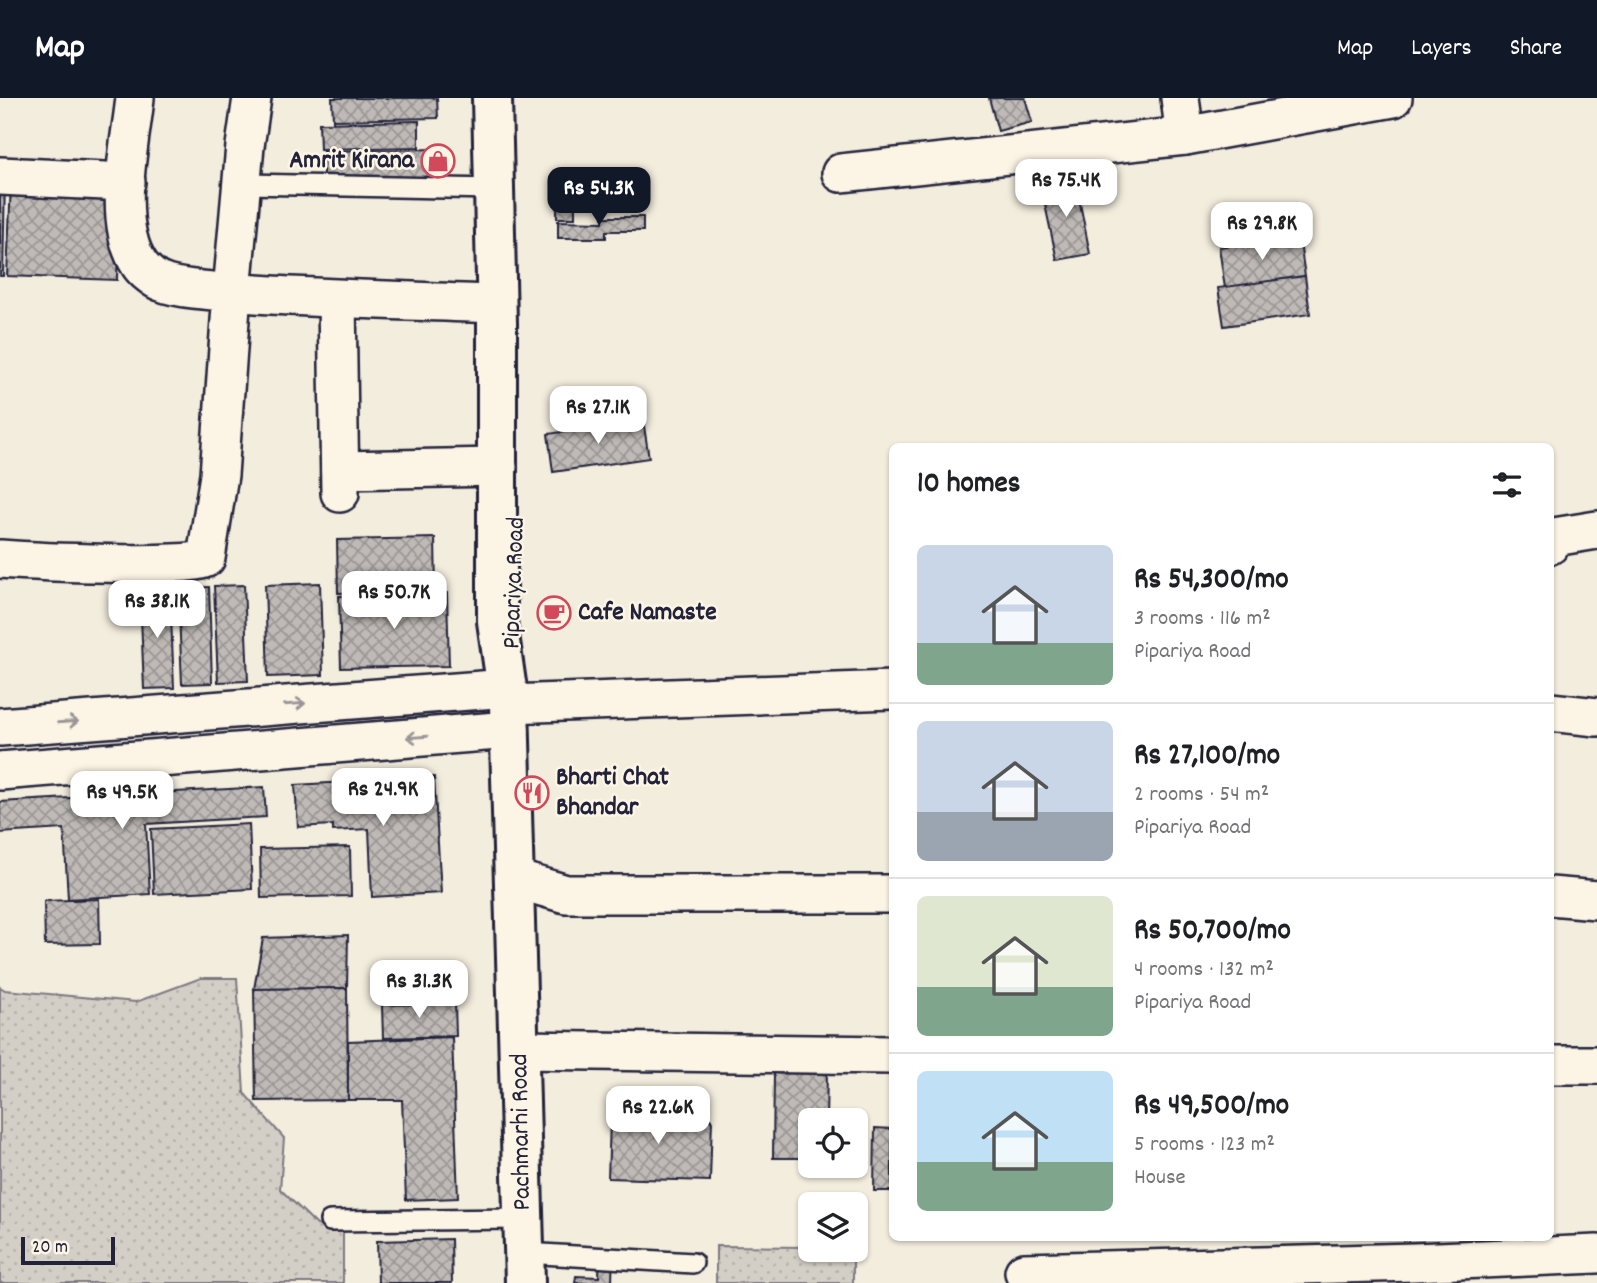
<!DOCTYPE html>
<meta charset="utf-8">
<style>
:root{--surface:#fff;--page:#f6f6f6;--text:#202124;--muted:#757577;--line:#e0e0e0;--accent:#111827}
body{margin:0;font-family:Dekko,sans-serif;background:var(--page);color:var(--text);height:100vh;display:flex;flex-direction:column;font-size:26px;white-space:nowrap}
*{box-sizing:border-box;margin:0}
p{font-size:23px;color:var(--muted)}
.icon{flex:none;width:38px;height:38px;fill:none;stroke:currentColor;stroke-width:2;stroke-linecap:round;stroke-linejoin:round}
.map{position:relative;flex:1;overflow:hidden}
.details{position:absolute;left:889px;top:345px;width:665px;height:798px;display:flex;flex-direction:column;background:var(--surface);border-radius:10px;box-shadow:0 2px 5px #0004}
.details>*{flex:none}
.buttons{position:absolute;left:798px;top:1010px;display:grid;gap:14px}
.buttons a{display:grid;place-items:center;width:70px;height:70px;border-radius:10px;background:var(--surface);box-shadow:0 2px 5px #0004;font-size:35px}
.scale{position:absolute;left:21px;bottom:18px;width:94px;box-sizing:border-box;padding-left:7px;border:4px solid #22223b;border-top:0;font-size:19px;line-height:24px;white-space:nowrap;color:#22223b;-webkit-text-stroke:5px #fcf5e5;paint-order:stroke}
.price{position:absolute;translate:-50% -60px;padding:0 16px;border-radius:14px;background:#fff;color:#222;font-size:23px;line-height:46px;filter:drop-shadow(0 2px 4px #0008)}
.price::after{content:'';position:absolute;left:50%;top:42px;width:21px;height:16px;margin-left:-10px;background:inherit;clip-path:polygon(0 0,100% 0,50% 100%)}
.price.current{background:var(--accent);color:#fff}
ul{padding:0;list-style:none}
li{display:flex;align-items:center;gap:21px;height:175px;padding:0 28px}
li+li{border-top:2px solid var(--line)}
li span{display:grid;place-items:center;flex:none;width:196px;height:140px;border-radius:10px;color:#555}
li>.icon{margin-inline-start:auto}
span .icon{width:84px;height:84px;fill:#fffc;stroke-width:1}
li b{font-size:30px}
h2{display:flex;justify-content:space-between;align-items:center;height:84px;padding:0 28px;font-size:30px}
header{display:flex;align-items:center;gap:42px;box-sizing:border-box;height:98px;padding:0 35px;background:var(--accent);color:#fff}
header strong{font-size:33px}
nav{display:flex;gap:38px;margin-inline-start:auto;font-size:24px}
.map>svg:first-child{display:block}
.grass{fill:url(#grass-dots);stroke:#7b7880;stroke-width:2}
.building{fill:url(#building-cross-hatch);stroke:#22223b;stroke-width:2}
.lines{fill:none;stroke-linecap:round;stroke-linejoin:round}
.service-casing{stroke:#22223b;stroke-width:24}
.minor-casing{stroke:#22223b;stroke-width:42}
.primary-casing{stroke:#22223b;stroke-width:44}
.service{stroke:#fcf5e5;stroke-width:19}
.minor{stroke:#fcf5e5;stroke-width:37}
.primary{stroke:#fcf5e5;stroke-width:38}
.oneway{stroke:#9a9698}
.labels{text-anchor:middle;dominant-baseline:central;stroke-width:5;stroke-linejoin:round;paint-order:stroke}
.poi-label{font-size:26px;font-weight:bold;fill:#22223b;stroke:#fcf5e5;text-anchor:start}
.street-label{font-size:26px;fill:#22223b;stroke:#fcf5e5}
</style>
<header>
<strong>Map</strong>
<nav><a>Map</a><a>Layers</a><a>Share</a></nav>
</header>
<div class="map">
<svg width="1597" height="1185" viewBox="0 0 1597 1185">
<defs>
<pattern id="grass-dots" width="8" height="8" patternUnits="userSpaceOnUse" patternTransform="scale(1.75)"><rect width="8" height="8" fill="#d4cfc6"/><path d="M2 2h.1M6 6h.1" fill="none" stroke="#b6b1ab" stroke-width="1.8" stroke-linecap="round"/></pattern>
<pattern id="building-cross-hatch" width="8" height="8" patternUnits="userSpaceOnUse" patternTransform="scale(1.75)"><rect width="8" height="8" fill="#bfbab6"/><path d="M0 0l8 8M0 8l8-8" fill="none" stroke="#9b9795"/></pattern>
</defs>
<rect width="100%" height="100%" fill="#f3edde"/>
<filter id="ink" filterUnits="userSpaceOnUse"><feTurbulence type="fractalNoise" baseFrequency=".0143" numOctaves="2"/><feDisplacementMap in="SourceGraphic" scale="14" xChannelSelector="R" yChannelSelector="G"/><feConvolveMatrix kernelMatrix="1 2 1 2 8 2 1 2 1" color-interpolation-filters="sRGB"/></filter>
<g filter="url(#ink)">
<g class="grass">
<path d="M201 880H237L244 995 284 1040 280 1091 317 1127 343 1133V1185H0V889L5 892 136 904Z"/>
<path d="M716 1148 810 1149V1152H853V1185H716Z"/>
</g>
<g class="building">
<path d="M332 0H437L438 20 333 22Z"/>
<path d="M989 0H1025L1032 24 998 33Z"/>
<path d="M419 23V49L320 51 319 25Z"/>
<path d="M439 51 440 79 323 81V53Z"/>
<rect x="557" y="77" width="18" height="43"/>
<path d="M1075 80 1090 156 1057 162 1041 88Z"/>
<path d="M0 81H5L3 178H0Z"/>
<path d="M11 85 120 89 117 182 7 178Z"/>
<path d="M603 119H643V133H606V140H558V123L603 124Z"/>
<path d="M1299 138 1305 178 1225 190 1219 149Z"/>
<path d="M1305 178 1310 216 1224 228 1218 190Z"/>
<path d="M643 322 649 360 553 374 548 336Z"/>
<path d="M435 440 436 493 338 495 337 442Z"/>
<path d="M320 485 323 577 268 579 265 487Z"/>
<path d="M244 487 248 583 218 584 214 488Z"/>
<path d="M209 489 212 585 182 586 178 490Z"/>
<path d="M170 494 174 590 144 591 140 495Z"/>
<path d="M447 495 449 568 341 570 339 498Z"/>
<path d="M434 679 441 795 372 799 369 731 333 733V727L298 729 295 687Z"/>
<path d="M264 689 266 719 146 726 150 796 68 801 64 731 0 735V704Z"/>
<path d="M249 726 252 791 154 796 151 731Z"/>
<path d="M350 749 351 798 261 800 260 751Z"/>
<path d="M99 801 100 846 45 847 44 803Z"/>
<path d="M348 837 347 890 254 891 263 840Z"/>
<path d="M455 869V903L382 905 381 871Z"/>
<path d="M347 890 348 1002 256 1003 254 891Z"/>
<path d="M455 905 456 938 383 940 382 907Z"/>
<path d="M452 939 458 1100 406 1102 402 1002H348V943Z"/>
<path d="M774 974H827L826 1022H810V1060H773Z"/>
<path d="M611 995 625 996V1019L712 1021 710 1083 608 1080Z"/>
<path d="M875 1030 892 1031V1093H874Z"/>
<path d="M451 1141 452 1185H378L377 1143Z"/>
<path d="M600 1149H613L612 1185H575L576 1178 599 1179Z"/>
</g>
<g class="lines">
<defs>
<g id="service">
<path d="M241 86 494 91"/>
<path d="M330 1123 524 1121"/>
<path d="M525 1155 693 1165"/>
</g>
<g id="minor">
<path d="M135 0C130 48 111 125 140 167 144 173 155 182 161 184 182 193 232 194 256 196 336 201 416 203 496 206"/>
<path d="M1180 0 1185 38"/>
<path d="M841 75 1185 38 1393 0"/>
<path d="M0 78 126 84"/>
<path d="M337 201 340 395"/>
<path d="M340 372 498 369"/>
<path d="M1550 447 1554 439 1597 432"/>
<path d="M0 461C27 463 193 471 206 460L219 377 232 194 245 48 252 0"/>
<path d="M509 606 892 592"/>
<path d="M1550 614 1597 619"/>
<path d="M0 629 508 590"/>
<path d="M0 673 510 632"/>
<path d="M515 781 566 796H892"/>
<path d="M1550 798 1597 802"/>
<path d="M520 952 892 957"/>
<path d="M1550 967H1597"/>
<path d="M1024 1174 1414 1164 1597 1156"/>
</g>
<path id="primary" d="M492 0 497 225V523L509 606 525 1185"/>
</defs>
<use href="#service" class="service-casing"/>
<use href="#minor" class="minor-casing"/>
<use href="#primary" class="primary-casing"/>
<use href="#service" class="service"/>
<use href="#minor" class="minor"/>
<use href="#primary" class="primary"/>
</g>
<defs><path id="oneway-shaft" d="M-6 0H5M1.5-3L5.5 0L1.5 3" fill="none" stroke-width="1.6" stroke-linecap="round" stroke-linejoin="round" transform="scale(1.75)"/></defs>
<g class="oneway">
<use href="#oneway-shaft" transform="translate(295 606) rotate(-4)"/>
<use href="#oneway-shaft" transform="translate(68 624) rotate(-4)"/>
<use href="#oneway-shaft" transform="translate(417 639) rotate(176)"/>
</g>
</g>
<defs>
<symbol id="shop-ring" viewBox="-11 -11 22 22"><circle r="9.5" fill="#fcf5e5" stroke="#d1495b" stroke-width="1.5"/><path d="M-5-2.5h2.3a2.7 3.5 0 0 1 5.4 0H5L5.5 6h-11ZM-1.5-2.5h3a1.5 2.3 0 0 0-3 0Z" fill="#d1495b"/></symbol>
<symbol id="cafe-ring" viewBox="-11 -11 22 22"><circle r="9.5" fill="#fcf5e5" stroke="#d1495b" stroke-width="1.5"/><path d="M-5.5-4.5H6V0H3Q3 3.5 0 3.5H-2.5Q-5.5 3.5-5.5 0ZM3-3.2v2h1.7v-2ZM-6 4.5H4V6H-6Z" fill="#d1495b"/></symbol>
<symbol id="restaurant-ring" viewBox="-11 -11 22 22"><circle r="9.5" fill="#fcf5e5" stroke="#d1495b" stroke-width="1.5"/><path d="M-5-6h1v4h1v-4h1v4h1v-4h1v5L-1.5 .5V6h-2V.5L-5-1ZM5-6V6H3V1.5H1.5Q1.5-4 5-6Z" fill="#d1495b"/></symbol>
</defs>
<g fill-rule="evenodd">
<use href="#shop-ring" x="419" y="44" width="38" height="38"/>
<use href="#cafe-ring" x="535" y="496" width="38" height="38"/>
<use href="#restaurant-ring" x="513" y="676" width="38" height="38"/>
</g>
<g class="labels">
<g class="poi-label">
<text x="414" y="63" text-anchor="end">Amrit Kirana</text>
<text x="578" y="515">Cafe Namaste</text>
<text x="556" y="680">Bharti Chat<tspan x="556" dy="30">Bhandar</tspan></text>
</g>
<g class="street-label">
<text transform="translate(515 485) rotate(-88)">Pipariya Road</text>
<text transform="translate(522 1034) rotate(-91)">Pachmarhi Road</text>
</g>
</g>
</svg>
<div class="buttons">
<a><svg class="icon" aria-label="locate" viewBox="0 0 24 24"><circle cx="12" cy="12" r="6"/><path d="M12 2v4M12 18v4M2 12h4M18 12h4"/></svg></a>
<a><svg class="icon" aria-label="layers" viewBox="0 0 24 24"><path d="M12 4l9 5-9 5-9-5zM3 14l9 5 9-5"/></svg></a>
</div>
<div class="scale">20 m</div>
<b class="price" style="left:1066px;top:121px">Rs 75.4K</b>
<b class="price current" style="left:599px;top:129px">Rs 54.3K</b>
<b class="price" style="left:1262px;top:164px">Rs 29.8K</b>
<b class="price" style="left:598px;top:348px">Rs 27.1K</b>
<b class="price" style="left:394px;top:533px">Rs 50.7K</b>
<b class="price" style="left:157px;top:542px">Rs 38.1K</b>
<b class="price" style="left:383px;top:730px">Rs 24.9K</b>
<b class="price" style="left:122px;top:733px">Rs 49.5K</b>
<b class="price" style="left:419px;top:922px">Rs 31.3K</b>
<b class="price" style="left:658px;top:1048px">Rs 22.6K</b>
<section class="details">
<h2>10 homes<svg class="icon" aria-label="filters" viewBox="0 0 24 24"><path d="M4 7h16M4 17h16"/><circle cx="9" cy="7" r="2"/><circle cx="15" cy="17" r="2"/></svg></h2>
<ul>
<li><span style="background:linear-gradient(#c9d6e8 70%,#7fa58c 0)"><svg class="icon" aria-label="home" viewBox="0 0 24 24"><path d="M3 11l9-7 9 7M6 9v11h12V9"/></svg></span><div><b>Rs 54,300/mo</b><p>3 rooms · 116 m²</p><p>Pipariya Road</p></div></li>
<li><span style="background:linear-gradient(#c9d6e8 65%,#9aa5b1 0)"><svg class="icon" aria-label="home" viewBox="0 0 24 24"><path d="M3 11l9-7 9 7M6 9v11h12V9"/></svg></span><div><b>Rs 27,100/mo</b><p>2 rooms · 54 m²</p><p>Pipariya Road</p></div></li>
<li><span style="background:linear-gradient(#dfe7d0 65%,#7fa58c 0)"><svg class="icon" aria-label="home" viewBox="0 0 24 24"><path d="M3 11l9-7 9 7M6 9v11h12V9"/></svg></span><div><b>Rs 50,700/mo</b><p>4 rooms · 132 m²</p><p>Pipariya Road</p></div></li>
<li><span style="background:linear-gradient(#bfe0f5 65%,#7fa58c 0)"><svg class="icon" aria-label="home" viewBox="0 0 24 24"><path d="M3 11l9-7 9 7M6 9v11h12V9"/></svg></span><div><b>Rs 49,500/mo</b><p>5 rooms · 123 m²</p><p>House</p></div></li>
</ul>
</section>
</div>
